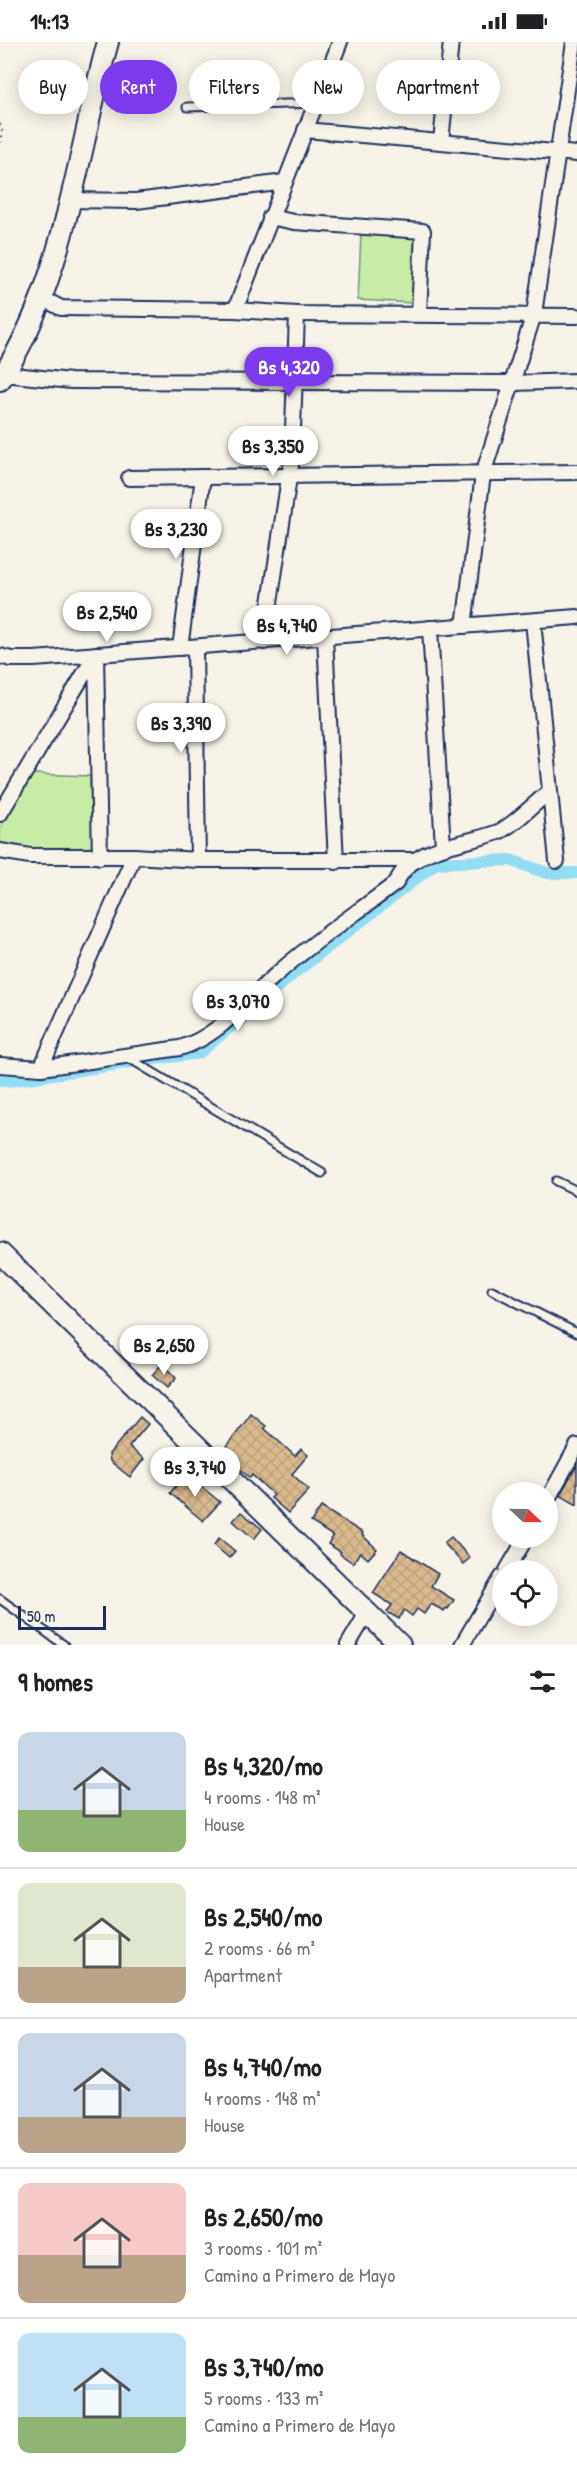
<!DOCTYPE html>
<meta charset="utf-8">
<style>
:root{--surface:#fff;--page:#f6f6f6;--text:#202124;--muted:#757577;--line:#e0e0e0;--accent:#7c3aed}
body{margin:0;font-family:"Patrick Hand",sans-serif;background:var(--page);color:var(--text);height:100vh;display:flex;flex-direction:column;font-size:22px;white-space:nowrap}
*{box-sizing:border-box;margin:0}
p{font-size:20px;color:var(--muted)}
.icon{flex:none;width:33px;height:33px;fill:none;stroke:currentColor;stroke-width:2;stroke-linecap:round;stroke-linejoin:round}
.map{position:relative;height:1603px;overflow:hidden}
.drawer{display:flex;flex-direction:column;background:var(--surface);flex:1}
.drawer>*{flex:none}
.top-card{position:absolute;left:18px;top:18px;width:542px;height:54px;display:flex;gap:12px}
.needle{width:39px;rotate:112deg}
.fabs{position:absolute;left:492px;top:1440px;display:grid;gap:12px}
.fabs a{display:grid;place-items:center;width:66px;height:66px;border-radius:50%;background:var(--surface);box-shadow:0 3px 15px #0003;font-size:30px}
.scale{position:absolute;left:18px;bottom:15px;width:88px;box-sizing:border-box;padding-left:6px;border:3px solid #1b2f5e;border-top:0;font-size:16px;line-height:21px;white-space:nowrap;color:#1b2f5e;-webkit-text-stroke:4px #f7f3e8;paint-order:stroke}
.price{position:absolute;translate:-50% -51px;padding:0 14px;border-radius:21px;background:#fff;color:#222;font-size:20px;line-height:39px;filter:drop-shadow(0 2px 3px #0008)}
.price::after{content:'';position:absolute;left:50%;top:36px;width:18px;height:14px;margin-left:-9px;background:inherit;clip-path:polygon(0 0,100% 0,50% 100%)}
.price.selected{background:var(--accent);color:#fff}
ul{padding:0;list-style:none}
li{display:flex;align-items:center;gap:18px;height:150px;padding:0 18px}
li+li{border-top:2px solid var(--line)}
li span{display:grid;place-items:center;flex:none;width:168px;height:120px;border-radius:12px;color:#555}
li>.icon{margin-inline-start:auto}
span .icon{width:72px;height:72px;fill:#fffc;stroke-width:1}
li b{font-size:26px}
h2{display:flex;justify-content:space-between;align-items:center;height:72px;padding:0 18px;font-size:26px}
.pill{padding:0 21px;border-radius:27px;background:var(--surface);box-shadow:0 3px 15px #0003;font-size:21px;line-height:54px}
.pill.selected{background:var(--accent);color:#fff}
.status{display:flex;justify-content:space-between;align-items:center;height:42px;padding:0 30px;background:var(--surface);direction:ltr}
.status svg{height:16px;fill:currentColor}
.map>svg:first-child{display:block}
.pitch{fill:#c8eca5;stroke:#728e82;stroke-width:1.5}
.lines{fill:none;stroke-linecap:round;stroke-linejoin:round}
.canal{stroke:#92ddf3;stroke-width:12}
.building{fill:url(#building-cross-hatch);stroke:#1b2f5e;stroke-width:1.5}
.lane-casing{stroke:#1b2f5e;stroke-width:11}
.street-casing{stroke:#1b2f5e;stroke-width:18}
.secondary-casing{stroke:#1b2f5e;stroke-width:24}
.path{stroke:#1b2f5e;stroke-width:2;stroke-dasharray:1.5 4.5;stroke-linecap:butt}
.lane{stroke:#f7f3e8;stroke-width:7}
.street{stroke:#f7f3e8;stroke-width:14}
.secondary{stroke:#f7f3e8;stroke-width:20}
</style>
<div class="status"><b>14:13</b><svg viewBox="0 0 49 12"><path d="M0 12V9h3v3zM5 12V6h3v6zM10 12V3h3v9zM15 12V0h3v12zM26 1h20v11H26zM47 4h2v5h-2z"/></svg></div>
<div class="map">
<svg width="577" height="1603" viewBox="0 0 577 1603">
<defs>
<pattern id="building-cross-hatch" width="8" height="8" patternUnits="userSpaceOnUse" patternTransform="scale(1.5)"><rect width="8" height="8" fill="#daba8d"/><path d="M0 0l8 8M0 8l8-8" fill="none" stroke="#baa07c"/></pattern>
</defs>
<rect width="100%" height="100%" fill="#f7f3e8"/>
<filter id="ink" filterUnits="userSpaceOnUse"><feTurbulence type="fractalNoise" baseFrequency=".0167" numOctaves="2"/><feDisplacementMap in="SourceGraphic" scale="12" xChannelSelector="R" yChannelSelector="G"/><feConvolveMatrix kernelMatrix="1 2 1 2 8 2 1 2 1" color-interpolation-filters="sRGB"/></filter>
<g filter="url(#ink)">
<g class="pitch">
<path d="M361 192 416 195 413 261 358 258Z"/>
<path d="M33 732 90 734 93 807 26 808 0 803V786Z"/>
</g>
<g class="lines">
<g class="canal">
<path d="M147 1018 199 1011 297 929 436 821 510 818 547 831H577"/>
<path d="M0 1038 8 1039 132 1020"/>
</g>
</g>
<g class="building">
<path d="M162 1322 176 1336 167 1346 152 1333Z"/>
<path d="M251 1372 266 1384 264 1386 295 1414 301 1407 308 1413 292 1432 309 1448 288 1471 271 1456 274 1453 252 1433 250 1436 231 1420 235 1416 224 1408Z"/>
<path d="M140 1375 148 1382 129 1405 144 1417 130 1435 110 1419 109 1412Z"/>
<path d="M577 1423V1463L560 1453Z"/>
<path d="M186 1432 220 1460 203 1479 170 1451Z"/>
<path d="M321 1465 363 1491 362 1493 377 1507 368 1517 360 1510 353 1521 340 1512 341 1510 328 1502 333 1494 311 1480Z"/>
<path d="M241 1470 262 1487 254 1497 233 1479Z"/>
<path d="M451 1495 470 1516 463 1522 444 1501Z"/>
<path d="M219 1496 235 1509 229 1516 214 1503Z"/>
<path d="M401 1508 438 1532 431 1544 454 1558 448 1567 446 1566 444 1569 431 1562 424 1572 417 1567 412 1574 404 1568 399 1577 387 1570 392 1563 373 1551Z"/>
</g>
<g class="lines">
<defs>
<g id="lane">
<path d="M187 65 316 61"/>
<path d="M127 1015 322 1131"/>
<path d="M556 1139 577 1149"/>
<path d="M492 1248 577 1291"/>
<path d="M0 1557 64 1603"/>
</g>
<g id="street">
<path d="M305 88 577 112"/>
<path d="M441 100 451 0"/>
<path d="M70 158 136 159 285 140"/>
<path d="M270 175 294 180 423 189 419 272"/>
<path d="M40 255 61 266 235 268 297 272 577 274"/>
<path d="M235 268 340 0"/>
<path d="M4 332 71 339 513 341 577 339"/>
<path d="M129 436 577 430"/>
<path d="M533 579 557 819"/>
<path d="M464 584 483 432 534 272 574 0"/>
<path d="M430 586 443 805"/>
<path d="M325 595 336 820"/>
<path d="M264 600 292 416 297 272"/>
<path d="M195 605 198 818"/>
<path d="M180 606 203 435"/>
<path d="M0 614 11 617H34L577 575"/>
<path d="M0 772 96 612 100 815"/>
<path d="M0 809 30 814H134L198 818H417"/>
<path d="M0 1023 41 1026 180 1006C220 994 247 957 278 931 315 898 357 871 396 841 412 803 466 803 498 790 512 785 537 759 550 749"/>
<path d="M41 1026 134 814"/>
<path d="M548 1457 577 1404"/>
<path d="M507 1528 526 1496"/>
<path d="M348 1603 367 1571"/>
<path d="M462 1603 502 1535"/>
</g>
<g id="secondary">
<path d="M0 338C65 240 77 111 108 0"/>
<path d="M0 1211 400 1603"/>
</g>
</defs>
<use href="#lane" class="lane-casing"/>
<use href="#street" class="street-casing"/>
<use href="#secondary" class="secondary-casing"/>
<path class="path" d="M0 82 2 88 0 101"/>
<use href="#lane" class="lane"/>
<use href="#street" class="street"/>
<use href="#secondary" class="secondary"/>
</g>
</g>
</svg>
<div class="fabs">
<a><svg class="needle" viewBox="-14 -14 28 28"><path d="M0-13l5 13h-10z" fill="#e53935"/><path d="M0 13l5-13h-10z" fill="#757577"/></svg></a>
<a><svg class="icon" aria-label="locate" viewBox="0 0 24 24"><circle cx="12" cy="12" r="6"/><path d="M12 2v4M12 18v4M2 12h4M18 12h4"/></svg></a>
</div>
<div class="scale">50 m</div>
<b class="price selected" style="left:289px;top:356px">Bs 4,320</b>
<b class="price" style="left:273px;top:435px">Bs 3,350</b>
<b class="price" style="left:176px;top:518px">Bs 3,230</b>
<b class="price" style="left:107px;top:601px">Bs 2,540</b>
<b class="price" style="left:287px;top:614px">Bs 4,740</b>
<b class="price" style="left:181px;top:712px">Bs 3,390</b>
<b class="price" style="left:238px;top:990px">Bs 3,070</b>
<b class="price" style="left:164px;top:1334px">Bs 2,650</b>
<b class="price" style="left:195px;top:1456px">Bs 3,740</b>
<div class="top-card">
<a class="pill">Buy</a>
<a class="pill selected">Rent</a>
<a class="pill">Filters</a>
<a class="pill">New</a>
<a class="pill">Apartment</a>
</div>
</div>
<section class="drawer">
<h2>9 homes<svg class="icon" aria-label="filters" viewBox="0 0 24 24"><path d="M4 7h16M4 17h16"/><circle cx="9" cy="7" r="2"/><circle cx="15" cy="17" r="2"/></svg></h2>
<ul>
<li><span style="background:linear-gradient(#c9d6e8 65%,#8fb573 0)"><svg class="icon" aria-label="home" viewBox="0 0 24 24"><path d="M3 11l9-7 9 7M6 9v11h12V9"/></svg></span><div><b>Bs 4,320/mo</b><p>4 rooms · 148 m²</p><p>House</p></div></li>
<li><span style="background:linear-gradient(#dfe7d0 70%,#b9a48a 0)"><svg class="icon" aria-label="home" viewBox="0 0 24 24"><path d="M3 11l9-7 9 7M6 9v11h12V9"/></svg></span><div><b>Bs 2,540/mo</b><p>2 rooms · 66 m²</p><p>Apartment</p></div></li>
<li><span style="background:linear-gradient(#c9d6e8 70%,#b9a48a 0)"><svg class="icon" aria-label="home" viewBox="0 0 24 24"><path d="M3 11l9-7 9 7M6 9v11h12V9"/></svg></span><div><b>Bs 4,740/mo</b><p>4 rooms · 148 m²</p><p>House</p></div></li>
<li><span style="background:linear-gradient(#f6c9c9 60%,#b9a48a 0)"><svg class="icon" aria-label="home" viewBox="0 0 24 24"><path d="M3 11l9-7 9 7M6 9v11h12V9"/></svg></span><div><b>Bs 2,650/mo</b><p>3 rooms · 101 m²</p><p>Camino a Primero de Mayo</p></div></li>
<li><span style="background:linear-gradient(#bfe0f5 70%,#8fb573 0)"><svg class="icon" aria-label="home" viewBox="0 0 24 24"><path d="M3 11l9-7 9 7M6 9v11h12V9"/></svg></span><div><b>Bs 3,740/mo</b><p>5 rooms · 133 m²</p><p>Camino a Primero de Mayo</p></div></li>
</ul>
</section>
